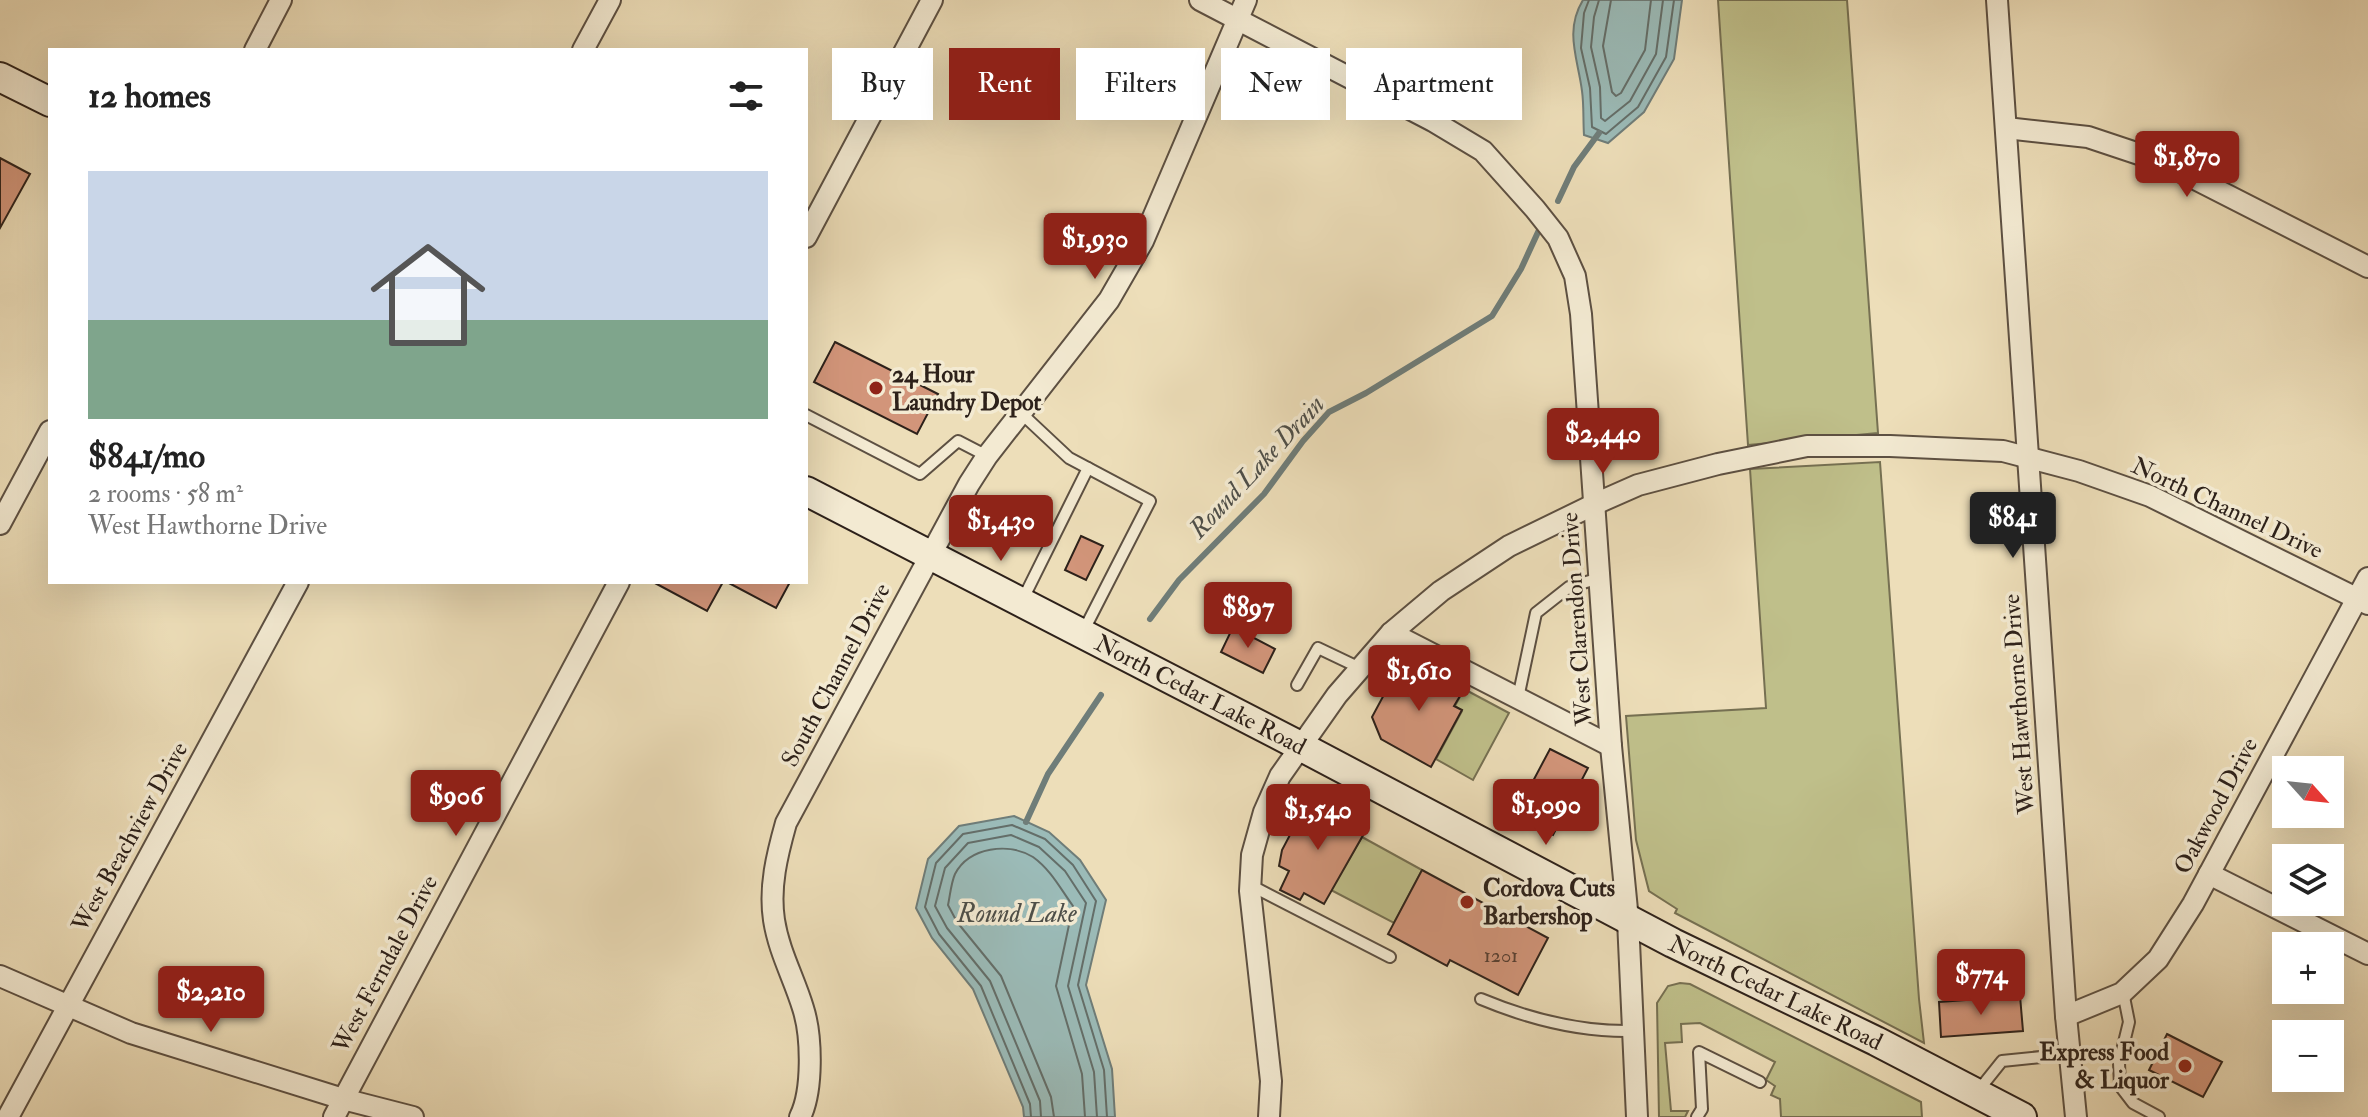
<!DOCTYPE html>
<meta charset="utf-8">
<style>
:root{--surface:#fff;--page:#f6f6f6;--text:#222;--muted:#767676;--line:#e0e0e0;--accent:#8f2418}
body{margin:0;font-family:"IM FELL Double Pica",serif;background:var(--page);color:var(--text);height:100vh;display:flex;flex-direction:column;font-size:30px;white-space:nowrap}
*{box-sizing:border-box;margin:0}
p{font-size:26px;color:var(--muted)}
.icon{flex:none;width:44px;height:44px;fill:none;stroke:currentColor;stroke-width:2;stroke-linecap:round;stroke-linejoin:round}
.map{position:relative;flex:1;overflow:hidden}
.drawer{position:absolute;left:48px;top:48px;width:760px;height:536px;display:flex;flex-direction:column;background:var(--surface);border-radius:0px;box-shadow:0 8px 32px #0002}
.drawer>*{flex:none}
.hud{position:absolute;left:832px;top:48px;width:760px;height:72px;display:flex;gap:16px}
.needle{width:52px;rotate:117deg}
.controls{position:absolute;left:2272px;top:756px;display:grid;gap:16px}
.controls a{display:grid;place-items:center;width:72px;height:72px;border-radius:0px;background:var(--surface);box-shadow:0 8px 32px #0002;font-size:40px}
.price{position:absolute;translate:-50% -68px;padding:0 18px;border-radius:8px;background:var(--accent);color:#fff;font-size:26px;line-height:52px;filter:drop-shadow(0 2px 4px #0008)}
.price::after{content:'';position:absolute;left:50%;top:48px;width:24px;height:18px;margin-left:-12px;background:inherit;clip-path:polygon(0 0,100% 0,50% 100%)}
.price.active{background:#222;color:#fff}
ul{padding:0;list-style:none}
li{display:grid;align-content:center;gap:16px;height:424px;padding:0 40px}
li+li{border-top:2px solid var(--line)}
li span{display:grid;place-items:center;height:248px;border-radius:0px;color:#555}
li>.icon{margin-inline-start:auto}
span .icon{width:144px;height:144px;fill:#fffc;stroke-width:1}
li b{font-size:34px}
h2{display:flex;justify-content:space-between;align-items:center;height:96px;padding:0 40px;font-size:34px}
.pill{padding:0 28px;border-radius:0px;background:var(--surface);box-shadow:0 8px 32px #0002;font-size:28px;line-height:72px}
.pill.active{background:var(--accent);color:#fff}
.map>svg:first-child{display:block}
.green{fill:#bfbf8a;stroke:#767052;stroke-width:2}
.water{fill:#9bbbb8;stroke:#6f7d79;stroke-width:2}
.lines{fill:none;stroke-linecap:round;stroke-linejoin:round}
.shore{stroke:#646e69;stroke-width:2}
.stream{stroke:#6f7d79;stroke-width:6}
.building{fill:#d2957a;stroke:#2d211a;stroke-width:2}
.service-casing{stroke:#5d5042;stroke-width:14}
.minor-casing{stroke:#5d5042;stroke-width:24}
.secondary-casing{stroke:#2d211a;stroke-width:32}
.service{stroke:#f3ead2;stroke-width:10}
.minor{stroke:#f3ead2;stroke-width:20}
.secondary{stroke:#f3ead2;stroke-width:28}
.poi-dot{fill:#8f2418;stroke:#f3ead2;stroke-width:3}
.labels{text-anchor:middle;dominant-baseline:central;stroke-width:7;stroke-linejoin:round;paint-order:stroke}
.number-label{font-size:20px;fill:#563e32}
.poi-label{font-size:24px;font-weight:bold;fill:#2d211a;stroke:#f3ead2;text-anchor:start}
.street-label{font-size:24px;fill:#2d211a;stroke:#f3ead2}
.water-label{font-size:26px;font-style:italic;fill:#4e4f49;stroke:#f3ead2}
</style>
<div class="map">
<svg width="2368" height="1117" viewBox="0 0 2368 1117">
<rect width="100%" height="100%" fill="#eddeb9"/>
<filter id="stains"><feTurbulence type="fractalNoise" baseFrequency=".0025" numOctaves="4"/><feColorMatrix values="0 0 0 0 .2 0 0 0 0 .09 0 0 0 0 .02 0 0 0 .5 -.17"/></filter>
<radialGradient id="worn" r=".72"><stop offset=".6" stop-color="#630" stop-opacity="0"/><stop offset="1" stop-color="#630" stop-opacity=".3"/></radialGradient>
<g class="green">
<path d="M1718 0H1847L1878 433 1748 445Z"/>
<path d="M1880 462 1919 999 1924 1043 1675 913 1677 909 1649 891 1636 840 1626 716 1766 708 1750 469Z"/>
<path d="M1464 689 1509 713 1473 780 1436 759 1462 711 1455 706Z"/>
<path d="M1362 837 1422 870 1394 923 1331 890Z"/>
<path d="M1680 983 1690 984 1921 1102 1922 1117H1781L1780 1099 1771 1095 1775 1086 1766 1080 1775 1062 1700 1023 1681 1024 1682 1042 1665 1043 1671 1111H1688L1685 1117H1659L1657 1003 1668 986Z"/>
</g>
<g class="water">
<path d="M1583 0H1682L1674 59 1644 112 1608 143 1584 135C1583 120 1584 105 1582 91 1578 59 1564 31 1583 0Z"/>
<path d="M1014 816 1049 832 1080 860 1106 900 1086 985 1112 1069 1115 1117H1024L1023 1107 973 989 932 938 916 908 928 859 959 826Z"/>
</g>
<g class="lines">
<g class="shore">
<path d="M1589 0 1584 13 1581 48 1590 88 1592 127 1606 134 1638 107 1666 57 1674 0"/>
<path d="M1599 0 1594 17 1591 47 1600 87 1601 118 1605 121 1630 101 1656 54 1663 0"/>
<path d="M1611 0 1603 46 1612 92 1616 96 1621 93 1645 50 1651 0"/>
<path d="M1031 1117 1030 1104 981 986 939 934 925 907 936 863 963 834 1012 825 1045 839 1073 865 1096 901 1078 985 1104 1070 1107 1117"/>
<path d="M1041 1117 1040 1101 990 981 947 928 935 906 945 868 968 843 1011 835 1039 847 1065 871 1086 903 1068 986 1094 1072 1097 1117"/>
<path d="M1054 1117 1051 1097 1001 976 957 922 948 905C950 896 951 883 955 874 969 847 1009 842 1033 857 1051 870 1060 888 1073 906L1056 986 1082 1074 1085 1117"/>
</g>
<g class="stream">
<path d="M1558 201 1574 167 1599 133"/>
<path d="M1150 619 1179 580 1264 494 1303 441 1329 412 1366 393 1492 316 1521 269 1539 230"/>
<path d="M1026 822 1048 774 1101 695"/>
</g>
</g>
<g class="building">
<path d="M0 158 30 174 0 228Z"/>
<path d="M835 342 938 394 917 434 814 382Z"/>
<path d="M1081 536 1103 546 1086 580 1065 570Z"/>
<path d="M653 582H723L707 611Z"/>
<path d="M727 582H790L776 608Z"/>
<path d="M1233 627 1275 649 1263 673 1221 652Z"/>
<path d="M1417 661 1466 686 1454 706 1462 710 1431 767 1381 739 1372 717 1394 676 1406 682Z"/>
<path d="M1550 749 1588 768 1553 835 1515 815Z"/>
<path d="M1310 797 1366 830 1324 904 1304 893 1300 900 1280 890 1289 871 1279 866 1282 850Z"/>
<path d="M1422 870 1548 938 1518 995 1450 960 1447 966 1388 934Z"/>
<path d="M2020 996 2023 1031 1941 1037 1939 1002Z"/>
<path d="M2167 1034 2222 1062 2203 1097 2149 1070Z"/>
</g>
<g class="lines">
<defs>
<g id="service">
<path d="M1021 413 1069 458 1150 501 1084 630"/>
<path d="M806 415 920 474 958 441 987 456"/>
<path d="M1023 599 1088 468"/>
<path d="M1297 685 1318 648 1360 668"/>
<path d="M1518 698 1536 613 1569 587 1600 578"/>
<path d="M1250 885 1390 957"/>
<path d="M2123 992 2129 1022 2119 1063 2120 1086 2133 1103 2159 1117"/>
<path d="M1481 999C1529 1019 1580 1032 1632 1031"/>
<path d="M1978 1091 2002 1061 2070 1054"/>
<path d="M1697 1117 1702 1109 1699 1052 1760 1082"/>
</g>
<g id="minor">
<path d="M1200 0 1433 121 1483 151 1535 209 1558 238 1575 276 1581 314 1611 746 1628 920 1637 1117"/>
<path d="M1997 0 2066 1016 2076 1117"/>
<path d="M255 50 281 0"/>
<path d="M583 50 610 0"/>
<path d="M2006 128 2088 137 2160 161 2368 267"/>
<path d="M806 237 932 0"/>
<path d="M0 524 50 431"/>
<path d="M1391 633 1611 746"/>
<path d="M2209 874 2368 954"/>
<path d="M0 976 131 1033 343 1099 413 1117"/>
<path d="M2066 1016 2122 993 2158 959 2193 904 2368 578"/>
<path d="M8 1117 298 582"/>
<path d="M334 1117 619 582"/>
<path d="M800 1117C813 1091 812 1036 803 1008 794 978 779 952 774 920 769 887 777 855 786 823L969 484 987 456 1109 300 1143 241 1246 0"/>
<path d="M1269 1117 1271 1081 1250 891 1252 855 1264 812 1280 776 1337 695 1391 633 1441 591 1509 546 1595 504 1638 485 1718 464 1807 446H1890L2003 451 2079 471 2150 496 2368 604"/>
</g>
<g id="secondary">
<path d="M0 77 50 102"/>
<path id="s1" d="M806 491 1300 746 1673 943 1876 1041 2022 1117"/>
</g>
</defs>
<use href="#service" class="service-casing"/>
<use href="#minor" class="minor-casing"/>
<use href="#secondary" class="secondary-casing"/>
<use href="#service" class="service"/>
<use href="#minor" class="minor"/>
<use href="#secondary" class="secondary"/>
</g>
<g class="poi-dot">
<circle cx="876" cy="388" r="8"/>
<circle cx="1467" cy="902" r="8"/>
<circle cx="2185" cy="1066" r="8"/>
</g>
<g class="labels">
<g class="number-label">
<text x="1501" y="955">1201</text>
</g>
<g class="poi-label">
<text x="892" y="374">24 Hour<tspan x="892" dy="28">Laundry Depot</tspan></text>
<text x="1483" y="888">Cordova Cuts<tspan x="1483" dy="28">Barbershop</tspan></text>
<text x="2169" y="1052" text-anchor="end">Express Food<tspan x="2169" dy="28">&amp; Liquor</tspan></text>
</g>
<g class="street-label">
<text transform="translate(2227 508) rotate(25)">North Channel Drive</text>
<text transform="translate(1577 619) rotate(-94)">West Clarendon Drive</text>
<text transform="translate(836 675) rotate(-62)">South Channel Drive</text>
<text stroke="none"><textPath href="#s1" startOffset="444">North Cedar Lake Road</textPath></text>
<text transform="translate(2019 704) rotate(-94)">West Hawthorne Drive</text>
<text transform="translate(2216 806) rotate(-62)">Oakwood Drive</text>
<text transform="translate(130 837) rotate(-61)">West Beachview Drive</text>
<text transform="translate(385 964) rotate(-62)">West Ferndale Drive</text>
<text stroke="none"><textPath href="#s1" startOffset="1092">North Cedar Lake Road</textPath></text>
</g>
<g class="water-label">
<text transform="translate(1257 467) rotate(-47)">Round Lake Drain</text>
<text x="1017" y="914">Round Lake</text>
</g>
</g>
<rect width="100%" height="100%" filter="url(#stains)"/>
<rect width="100%" height="100%" fill="url(#worn)"/>
</svg>
<div class="controls">
<a><svg class="needle" viewBox="-14 -14 28 28"><path d="M0-13l5 13h-10z" fill="#e53935"/><path d="M0 13l5-13h-10z" fill="#767676"/></svg></a>
<a><svg class="icon" aria-label="layers" viewBox="0 0 24 24"><path d="M12 4l9 5-9 5-9-5zM3 14l9 5 9-5"/></svg></a>
<a>+</a>
<a>−</a>
</div>
<b class="price" style="left:2187px;top:199px">$1,870</b>
<b class="price" style="left:1095px;top:281px">$1,930</b>
<b class="price" style="left:1603px;top:476px">$2,440</b>
<b class="price active" style="left:2013px;top:560px">$841</b>
<b class="price" style="left:1001px;top:563px">$1,430</b>
<b class="price" style="left:1248px;top:650px">$897</b>
<b class="price" style="left:1419px;top:713px">$1,610</b>
<b class="price" style="left:456px;top:838px">$906</b>
<b class="price" style="left:1546px;top:847px">$1,090</b>
<b class="price" style="left:1318px;top:852px">$1,540</b>
<b class="price" style="left:1981px;top:1017px">$774</b>
<b class="price" style="left:211px;top:1034px">$2,210</b>
<div class="hud">
<a class="pill">Buy</a>
<a class="pill active">Rent</a>
<a class="pill">Filters</a>
<a class="pill">New</a>
<a class="pill">Apartment</a>
</div>
<section class="drawer">
<h2>12 homes<svg class="icon" aria-label="filters" viewBox="0 0 24 24"><path d="M4 7h16M4 17h16"/><circle cx="9" cy="7" r="2"/><circle cx="15" cy="17" r="2"/></svg></h2>
<ul>
<li><span style="background:linear-gradient(#c9d6e8 60%,#7fa58c 0)"><svg class="icon" aria-label="home" viewBox="0 0 24 24"><path d="M3 11l9-7 9 7M6 9v11h12V9"/></svg></span><div><b>$841/mo</b><p>2 rooms · 58 m²</p><p>West Hawthorne Drive</p></div></li>
</ul>
</section>
</div>
